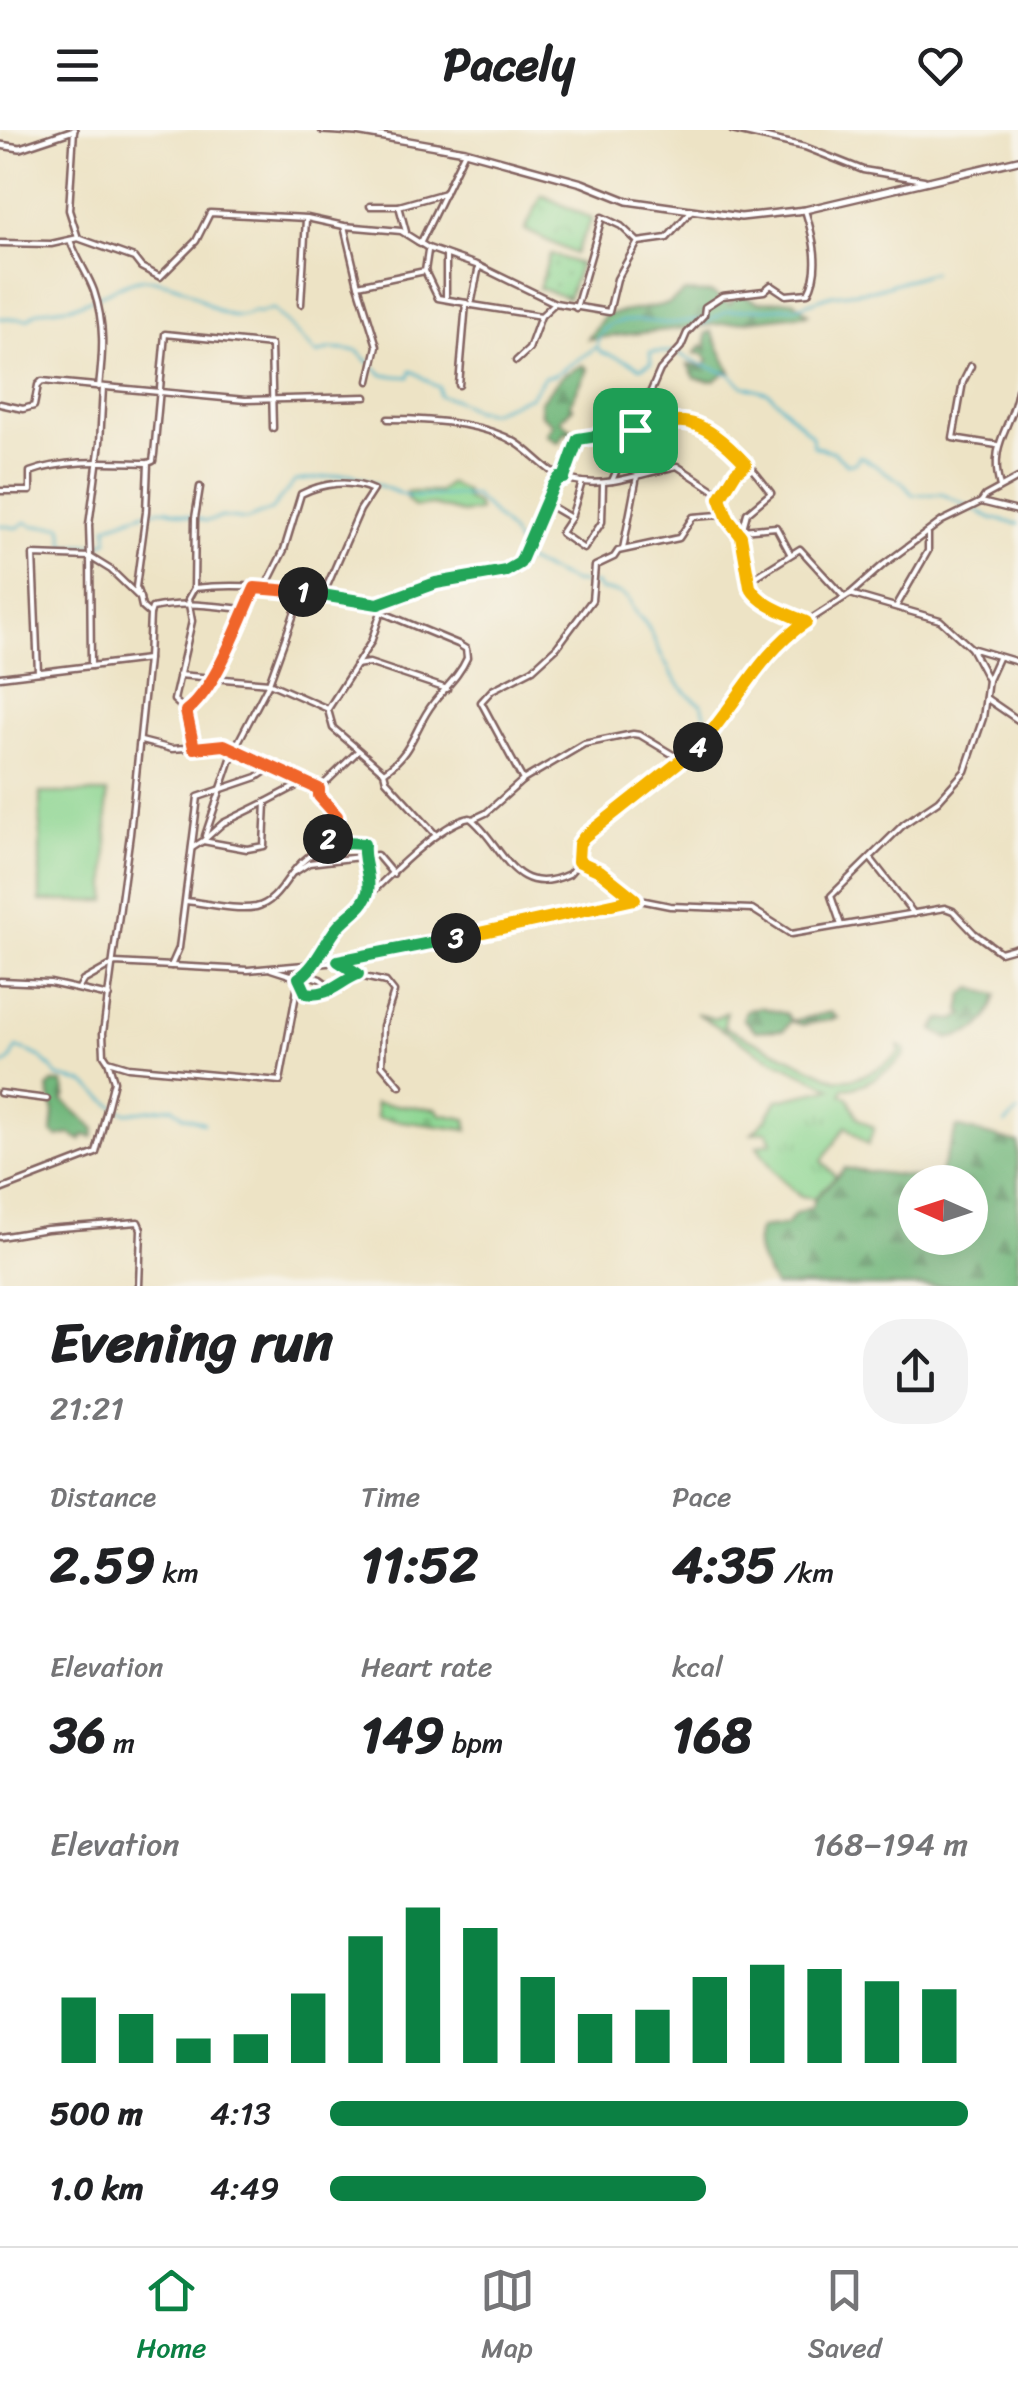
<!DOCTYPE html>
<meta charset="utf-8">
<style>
:root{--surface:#fff;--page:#f2f2f2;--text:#202124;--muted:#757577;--line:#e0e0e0;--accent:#0b8043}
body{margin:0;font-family:Sriracha,sans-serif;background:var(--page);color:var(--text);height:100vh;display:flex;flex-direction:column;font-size:38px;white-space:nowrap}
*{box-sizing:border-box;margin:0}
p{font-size:32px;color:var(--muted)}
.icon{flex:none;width:55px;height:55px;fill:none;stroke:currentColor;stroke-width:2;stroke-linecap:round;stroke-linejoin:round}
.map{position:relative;height:1156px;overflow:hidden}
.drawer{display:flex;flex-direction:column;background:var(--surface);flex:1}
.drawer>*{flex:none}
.needle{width:65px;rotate:273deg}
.fabs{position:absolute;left:898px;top:1035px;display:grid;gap:20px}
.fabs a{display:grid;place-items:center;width:90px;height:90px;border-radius:50%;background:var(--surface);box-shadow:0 10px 40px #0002;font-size:50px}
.pin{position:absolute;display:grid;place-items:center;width:85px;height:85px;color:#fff;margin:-42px;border-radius:20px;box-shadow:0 5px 15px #0006}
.km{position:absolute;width:50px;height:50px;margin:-25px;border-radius:50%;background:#222;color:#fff;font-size:28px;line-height:50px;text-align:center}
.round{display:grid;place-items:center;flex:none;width:105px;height:105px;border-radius:40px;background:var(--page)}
.summary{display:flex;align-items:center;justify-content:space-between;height:170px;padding:0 50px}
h1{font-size:55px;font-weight:800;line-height:75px}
.stats{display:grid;grid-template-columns:repeat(3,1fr);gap:15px;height:170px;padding:10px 50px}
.stats div{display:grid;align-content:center}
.stats b{font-size:50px;font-weight:800}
.stats small{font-size:28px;font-weight:400}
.stats p{font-size:28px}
.chart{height:280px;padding:20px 50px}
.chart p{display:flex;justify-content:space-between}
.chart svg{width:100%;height:180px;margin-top:10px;stroke:var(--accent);stroke-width:6}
ul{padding:0 50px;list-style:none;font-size:32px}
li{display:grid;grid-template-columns:160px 120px 1fr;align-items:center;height:75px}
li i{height:25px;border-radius:12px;background:var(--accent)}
header{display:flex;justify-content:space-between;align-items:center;height:130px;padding:0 50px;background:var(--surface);font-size:45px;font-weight:800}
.tabs{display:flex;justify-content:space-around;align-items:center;height:140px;border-top:2px solid var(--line);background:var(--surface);font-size:28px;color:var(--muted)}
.tabs a{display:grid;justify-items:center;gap:5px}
.tabs .selected{color:var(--accent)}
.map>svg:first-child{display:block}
.grass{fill:url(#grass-tufts);stroke:#6b7a5e;stroke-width:2.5}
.forest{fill:url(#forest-firs);stroke:#5e6b54;stroke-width:2.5;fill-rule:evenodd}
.cemetery{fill:url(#cemetery-stones);stroke:#6b7a5e;stroke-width:2.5}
.park{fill:url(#park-crowns);stroke:#6b7a5e;stroke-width:2.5}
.garden{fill:url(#garden-dots);stroke:#6b7a5e;stroke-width:2.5}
.pitch{fill:#8cd692;stroke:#6b7a5e;stroke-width:2.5}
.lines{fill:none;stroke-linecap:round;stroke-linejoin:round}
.stream{stroke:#4ab2c8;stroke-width:2.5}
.minor-casing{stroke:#836461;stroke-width:9}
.tertiary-casing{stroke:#836461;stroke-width:10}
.minor{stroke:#fff;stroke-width:4}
.tertiary{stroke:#fff;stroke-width:5}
.split-1-casing{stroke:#fff;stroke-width:20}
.split-2-casing{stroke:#fff;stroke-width:20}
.split-3-casing{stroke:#fff;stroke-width:20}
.split-4-casing{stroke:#fff;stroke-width:20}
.split-5-casing{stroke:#fff;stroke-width:20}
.split-1{stroke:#22a559;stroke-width:12}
.split-2{stroke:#f0652b;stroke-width:12}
.split-3{stroke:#22a559;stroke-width:12}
.split-4{stroke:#f5b400;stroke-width:12}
.split-5{stroke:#f5b400;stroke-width:12}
</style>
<header><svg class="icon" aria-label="menu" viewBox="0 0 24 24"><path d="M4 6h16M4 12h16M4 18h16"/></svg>Pacely<svg class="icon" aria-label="heart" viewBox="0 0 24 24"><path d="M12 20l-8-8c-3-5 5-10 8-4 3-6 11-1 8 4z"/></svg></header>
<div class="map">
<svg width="1018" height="1156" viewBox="0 0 1018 1156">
<defs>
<pattern id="grass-tufts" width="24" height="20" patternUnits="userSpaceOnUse" patternTransform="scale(2.5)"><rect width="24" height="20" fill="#8cd692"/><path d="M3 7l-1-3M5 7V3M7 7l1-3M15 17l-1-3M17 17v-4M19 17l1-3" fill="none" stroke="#7ab77e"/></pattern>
<pattern id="forest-firs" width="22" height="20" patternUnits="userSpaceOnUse" patternTransform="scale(2.5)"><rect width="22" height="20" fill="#71b77c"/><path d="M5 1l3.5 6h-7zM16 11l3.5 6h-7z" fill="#5f9466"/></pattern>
<pattern id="cemetery-stones" width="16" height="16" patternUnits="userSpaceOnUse" patternTransform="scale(2.5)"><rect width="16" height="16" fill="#8cd692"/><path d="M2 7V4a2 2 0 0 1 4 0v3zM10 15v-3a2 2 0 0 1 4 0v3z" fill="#7ab77e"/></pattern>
<pattern id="park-crowns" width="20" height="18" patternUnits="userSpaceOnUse" patternTransform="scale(2.5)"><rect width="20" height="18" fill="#8cd692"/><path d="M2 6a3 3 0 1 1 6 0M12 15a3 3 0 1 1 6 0" fill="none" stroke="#7ab77e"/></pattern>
<pattern id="garden-dots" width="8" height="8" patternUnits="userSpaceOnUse" patternTransform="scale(2.5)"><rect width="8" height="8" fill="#8cd692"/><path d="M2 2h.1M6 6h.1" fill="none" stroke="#7ab77e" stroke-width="1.8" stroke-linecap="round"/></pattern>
</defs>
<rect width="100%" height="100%" fill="#f7f3e8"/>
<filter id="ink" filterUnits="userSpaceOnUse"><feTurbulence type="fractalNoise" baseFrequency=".01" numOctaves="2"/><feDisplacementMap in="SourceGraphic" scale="20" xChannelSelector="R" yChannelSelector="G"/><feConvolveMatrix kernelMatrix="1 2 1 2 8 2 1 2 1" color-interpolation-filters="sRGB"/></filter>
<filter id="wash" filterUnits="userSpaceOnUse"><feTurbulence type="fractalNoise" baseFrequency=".0048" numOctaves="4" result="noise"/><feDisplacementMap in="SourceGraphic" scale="40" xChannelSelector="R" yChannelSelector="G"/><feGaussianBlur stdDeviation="2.25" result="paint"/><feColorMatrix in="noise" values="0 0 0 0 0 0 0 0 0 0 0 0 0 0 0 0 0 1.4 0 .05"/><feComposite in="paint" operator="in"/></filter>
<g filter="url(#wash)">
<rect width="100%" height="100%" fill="#ede3c5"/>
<g class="grass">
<path d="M449,353L465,361L466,369L477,374L479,381L462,383L433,375L414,377L407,370V362H439Z"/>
<path d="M726,882L724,897L835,949C858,953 882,937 900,923L898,916L904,918L905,925C889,940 867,957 844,958L842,965L848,967L858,988L874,998L868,1015L846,996L822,1031L836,1047L815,1068L799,1066L774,1041L757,1016L772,1012L767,1001L752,1003L766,989L777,970L832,958L760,923L696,883L715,889Z"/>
</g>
<g class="forest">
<path d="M685,162L712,163L729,174L740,164L758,172L794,170L808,184L588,209L605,185L668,174Z"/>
<path d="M711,201L731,242L726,241C716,253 710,252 695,248L688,235L704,237L708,230L703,224L695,223L702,215L706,220V203Z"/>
<path d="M583,235L588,239L570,274L573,277L560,290L576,303L575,306L566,301L559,313L546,305L553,294L541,284L540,272L563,245Z"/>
<path d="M972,858L997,865C988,896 979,902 948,909L933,900L940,889L954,890L964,885L960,882L963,865Z"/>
<path d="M760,877L787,884L791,891L831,882L838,888L803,895L791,891L784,900L756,901L743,889L746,881Z"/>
<path d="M52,953H63L66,966L63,970L95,999L93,1007L84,1005L81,1010L70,1004L58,1007L52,1002L54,983L48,958Z"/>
<path d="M957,997L1018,1013V1156H774C764,1136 750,1120 760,1098L786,1095L795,1084L812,1077L815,1068L845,1038L937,1050ZM915,1052H970V1108H915Z"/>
</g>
<path class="cemetery" d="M375,973L437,979L440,984L466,989L468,1000L377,988Z"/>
<path class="park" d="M542,65L592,89L575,124L525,100Z"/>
<path class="garden" d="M550,124L580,134L568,168L539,158Z"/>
<rect class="pitch" x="40" y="663" width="67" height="108"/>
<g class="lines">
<g class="stream">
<path d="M0,188L28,189C42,174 61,181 79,174C97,168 127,150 146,149C155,149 176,155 184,159C207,170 225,197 254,181L258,183L273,179L317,224L331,219L357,221L383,245L409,247L411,241C422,244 426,253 439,257V266L454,269L473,280L490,282L531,266L544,247L554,245L597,217L601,222C612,226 632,231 640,238L651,233L650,222H677L691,231L730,244L742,255L769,263L812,306L813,316L834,322L847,334L855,333L860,326L903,353L913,365L942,364L994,389L1018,394"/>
<path d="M597,216C600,183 641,191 665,193C677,194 687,190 699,190L703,194L728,181L797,177L832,165L873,160L933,142"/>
<path d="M0,395L17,398L26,392L33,396H62L65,417C82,411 98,419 108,410L107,396L146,382L166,379L206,391L222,387L246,390L271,380L295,351L350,344L409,367L474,365C495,388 515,400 524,430L573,452L596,454L600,460C608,461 617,461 624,466C632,471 628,470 633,479C637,486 644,490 648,497C661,523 674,560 702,574L705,584"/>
<path d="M0,937L9,932L17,918C37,922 48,932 58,947L85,953L112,975L127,983L173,977L183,986L204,993"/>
<path d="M1005,994L1018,982"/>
</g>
</g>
</g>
<g filter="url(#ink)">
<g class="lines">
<defs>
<g id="minor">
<path d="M74,0L69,80L78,108"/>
<path d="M732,0L805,17L863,40L924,50"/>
<path d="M370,76H399L406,102"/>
<path d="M399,76L445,63"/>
<path d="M344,96L358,155L425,141L428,121"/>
<path d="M70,110C76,128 88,144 94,161C105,194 103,223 99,257"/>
<path d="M0,113L51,114L78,108L134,128L141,137L160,147L196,111L210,83L307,88L344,96L401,101L428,118L479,136L555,173L609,182L617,149L638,112L667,108L691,81"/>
<path d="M420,114L465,21"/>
<path d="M446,125V169"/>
<path d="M425,141L438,168L466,173"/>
<path d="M358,155L377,216L369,251"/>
<path d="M301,174L306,89"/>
<path d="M472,175L541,186"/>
<path d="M576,178L602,87L621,96L638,112"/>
<path d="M516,231L529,219L541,186L554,174"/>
<path d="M971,236L963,252L953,308L997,315"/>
<path d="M459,255L466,173L471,175L479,136"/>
<path d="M103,257L100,313L89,395L90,427L111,440L140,468L136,457L146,382L148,333L153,331L154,324L165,204L271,215L273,298"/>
<path d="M0,274L23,279L34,276L38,255L42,251L245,270L366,267"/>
<path d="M388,289C426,289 481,292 515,312C535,324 548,345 571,350C606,359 643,343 677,336L720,364"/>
<path d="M746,334L720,367L728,389L741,406L750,457C761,475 784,483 804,491"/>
<path d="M564,348L578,309L676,292C714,292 750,334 771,363L747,383L741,406"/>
<path d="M612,351L660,240L681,217L687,203L704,185L705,177L722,166L764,161L771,155L786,165L808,163C822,138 813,106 805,80"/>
<path d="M582,352L571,388L561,403L584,419L602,392L603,354"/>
<path d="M1000,357C988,312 1012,299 1018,260"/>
<path d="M0,361H30V342C66,329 107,332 146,333"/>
<path d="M981,372L985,366L1018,348"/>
<path d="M547,374L571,388"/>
<path d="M742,400L776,397L790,423"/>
<path d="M623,419L637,346"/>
<path d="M749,451L800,419L843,466"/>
<path d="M266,456L284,420L301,364C323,353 350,349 373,360L360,380L324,463"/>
<path d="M140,468L142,477L150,484L148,529"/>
<path d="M378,474L436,453L506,441L520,433L559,348"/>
<path d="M897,475L928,421V404"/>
<path d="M381,482L458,514L466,519L467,528C459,546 446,557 434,572C414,597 414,622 384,642"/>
<path d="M150,484L152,478C183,471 212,476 244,479"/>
<path d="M971,518L1018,532"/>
<path d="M356,535L369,533L447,559"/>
<path d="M38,542L33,425L90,427L91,536"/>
<path d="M179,545L269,553L328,579L371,512L381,482L378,474C318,463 255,451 194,458"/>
<path d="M0,547L148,529L130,704L103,903L104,925L108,931L128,937L280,951L299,848L271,839"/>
<path d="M988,550L998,528"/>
<path d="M986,568L1018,590"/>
<path d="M328,580L333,598L384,642L386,650L436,705"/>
<path d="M186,581C215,559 239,494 254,460"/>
<path d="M141,611L172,619L225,615L319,659"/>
<path d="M194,618L186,581L174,570L192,491L188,469L194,458L195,388L200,357"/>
<path d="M523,650L584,614L633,604L640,605L680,629"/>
<path d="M266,672L304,652"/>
<path d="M473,689L486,683L523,650L481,572L492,560L533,539L557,517L592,470L595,436L614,427L618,421L679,408L693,387L719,385L728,389"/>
<path d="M205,706L234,620L269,553L302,462"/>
<path d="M325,712L364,714C362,734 372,750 365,769"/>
<path d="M192,718L203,711L247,719L264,716L266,672L223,693L203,711"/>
<path d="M871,729L914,784"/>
<path d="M578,731L600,741L635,769L670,776L752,779L791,804L945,778L953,781L974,803L1000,822L1018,817"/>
<path d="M295,742L309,733L377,725L393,744"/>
<path d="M186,771C207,773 234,781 256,777C278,772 286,747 300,734C314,720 338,709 337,686L319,666V659L357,622"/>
<path d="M841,795L831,766L904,694L938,671L965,641L983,588L988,550L971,518L940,490L850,464"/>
<path d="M343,834L364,847L386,852L394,862L383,896L382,935L400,956"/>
<path d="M171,836L179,818L198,667L257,647L273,636"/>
<path d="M358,843C338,852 329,867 306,863L299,848C310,841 330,814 334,800C363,773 435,693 470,688C503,713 512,771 569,744C581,733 576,720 584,707L692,623L729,580L748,550L797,498L850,464L883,435L942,391L981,372L1018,381"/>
<path d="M305,844L320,849L335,860"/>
<path d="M0,851L50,853L109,866"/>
<path d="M79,858L83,851L115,833L248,840L350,831L495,802L635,769"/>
<path d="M0,963L47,969"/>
<path d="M0,1060L96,1023L114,951L108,931"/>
<path d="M0,1107L47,1099L138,1092L141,1099L139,1156"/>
</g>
<g id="tertiary">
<path d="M322,0L356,2L465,21L582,53L627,71L741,87L805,80L1018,30"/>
<path d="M0,15L20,18L74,0"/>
</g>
</defs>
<use href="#minor" class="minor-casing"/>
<use href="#tertiary" class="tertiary-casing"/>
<use href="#minor" class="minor"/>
<use href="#tertiary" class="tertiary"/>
</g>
</g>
<g class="lines" filter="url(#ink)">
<defs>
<path id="split-1" d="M303,462L378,474L436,453L506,441L520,433L553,356L559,348H564L578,309L635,300"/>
<path id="split-2" d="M303,462L255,458C239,492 216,559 186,581L194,618L224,615L319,659V666L337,686V695L328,709"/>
<path id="split-3" d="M328,709L325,712L364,714C362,731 371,746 368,762C364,778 347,785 337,798C325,813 316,837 299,848L306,863C329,867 338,852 358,844L338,831L456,808"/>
<path id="split-4" d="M456,808L635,769L600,741L578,731L579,714L584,707L698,617"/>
<path id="split-5" d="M635,300C649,298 663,293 676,292C702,289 729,316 746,334L736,342L720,368L728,389L741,406L750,457C761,476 786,483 806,492C759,523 735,578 698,617"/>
</defs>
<use href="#split-1" class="split-1-casing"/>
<use href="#split-2" class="split-2-casing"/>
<use href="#split-3" class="split-3-casing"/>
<use href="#split-4" class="split-4-casing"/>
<use href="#split-5" class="split-5-casing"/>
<use href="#split-1" class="split-1"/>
<use href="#split-2" class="split-2"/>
<use href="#split-3" class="split-3"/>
<use href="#split-4" class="split-4"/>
<use href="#split-5" class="split-5"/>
</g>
</svg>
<div class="fabs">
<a><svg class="needle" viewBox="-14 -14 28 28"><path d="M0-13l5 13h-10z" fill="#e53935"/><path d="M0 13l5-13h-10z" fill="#757577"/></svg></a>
</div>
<div class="pin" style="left:635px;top:300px;background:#1e9e55"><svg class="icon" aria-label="arrive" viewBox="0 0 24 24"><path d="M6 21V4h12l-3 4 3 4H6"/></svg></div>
<b class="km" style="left:303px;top:462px">1</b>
<b class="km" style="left:328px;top:709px">2</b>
<b class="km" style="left:456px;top:808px">3</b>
<b class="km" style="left:698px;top:617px">4</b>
</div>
<section class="drawer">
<div class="summary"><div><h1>Evening run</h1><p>21:21</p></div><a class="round"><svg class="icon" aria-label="share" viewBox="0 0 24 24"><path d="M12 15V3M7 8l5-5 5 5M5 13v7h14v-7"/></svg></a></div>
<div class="stats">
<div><p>Distance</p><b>2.59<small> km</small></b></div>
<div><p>Time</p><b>11:52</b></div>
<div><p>Pace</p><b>4:35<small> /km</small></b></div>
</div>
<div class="stats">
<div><p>Elevation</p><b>36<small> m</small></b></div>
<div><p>Heart rate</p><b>149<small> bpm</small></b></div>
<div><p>kcal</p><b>168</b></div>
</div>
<div class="chart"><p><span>Elevation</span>168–194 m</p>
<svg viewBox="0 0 160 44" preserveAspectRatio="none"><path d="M5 44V28M15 44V32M25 44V38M35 44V37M45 44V27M55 44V13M65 44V6M75 44V11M85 44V23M95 44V32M105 44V31M115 44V23M125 44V20M135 44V21M145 44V24M155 44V26"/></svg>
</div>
<ul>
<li><b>500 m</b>4:13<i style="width:100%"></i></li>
<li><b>1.0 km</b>4:49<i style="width:59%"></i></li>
</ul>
</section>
<nav class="tabs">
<a class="selected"><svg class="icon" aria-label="home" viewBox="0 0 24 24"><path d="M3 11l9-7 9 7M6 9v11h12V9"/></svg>Home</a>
<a><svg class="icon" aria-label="map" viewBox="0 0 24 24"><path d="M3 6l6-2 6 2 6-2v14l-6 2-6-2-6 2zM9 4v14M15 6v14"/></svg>Map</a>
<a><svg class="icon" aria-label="saved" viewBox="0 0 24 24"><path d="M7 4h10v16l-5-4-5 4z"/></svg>Saved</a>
</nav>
